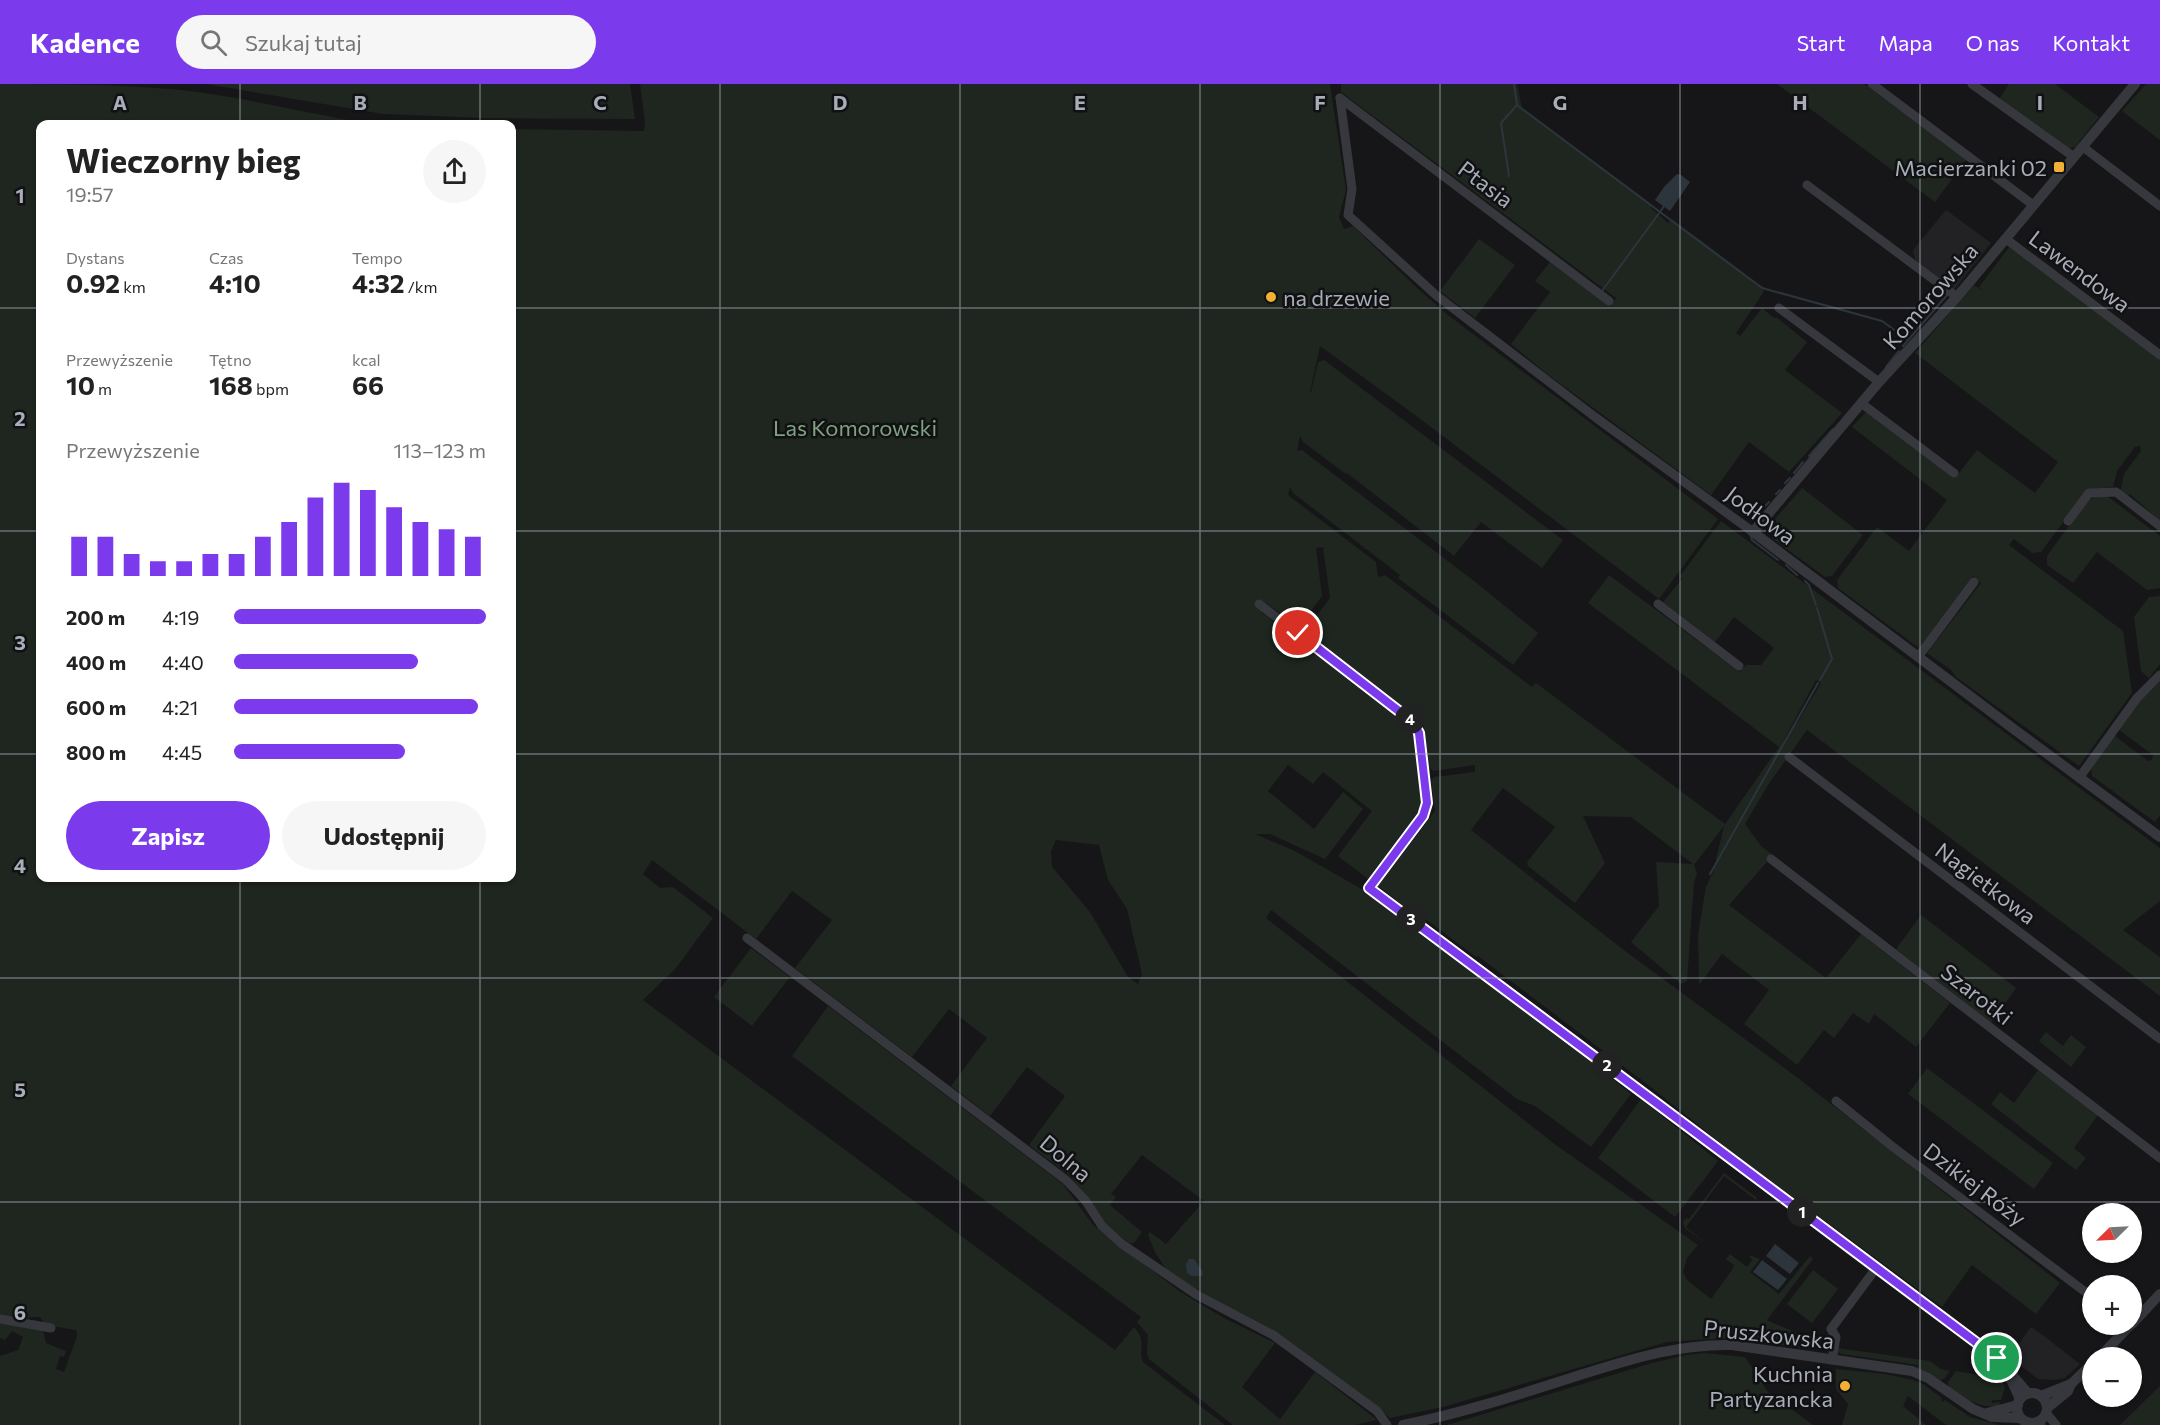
<!DOCTYPE html>
<html lang="pl">
<meta charset="utf-8">
<style>
:root{--surface:#fff;--page:#f6f6f6;--text:#222;--muted:#767676;--accent:#7c3aed}
body{margin:0;font-family:Commissioner,sans-serif;background:var(--page);color:var(--text);height:100vh;display:flex;flex-direction:column;font-size:22px;white-space:nowrap}
*{box-sizing:border-box;margin:0}
p{font-size:20px;color:var(--muted)}
.icon{flex:none;width:33px;height:33px;fill:none;stroke:currentColor;stroke-width:2;stroke-linecap:round;stroke-linejoin:round}
.map{position:relative;flex:1;overflow:hidden}
.side{position:absolute;left:36px;top:36px;width:480px;height:762px;display:flex;flex-direction:column;background:var(--surface);border-radius:12px;box-shadow:0 2px 4px #0004}
.side>*{flex:none}
.needle{width:39px;rotate:246deg}
.controls{position:absolute;left:2082px;top:1119px;display:grid;gap:12px}
.controls a{display:grid;place-items:center;width:60px;height:60px;border-radius:50%;background:var(--surface);box-shadow:0 2px 4px #0004;font-size:30px}
.pin{position:absolute;display:grid;place-items:center;width:51px;height:51px;color:#fff;margin:-26px;border:3px solid #fff;border-radius:50%;box-shadow:0 2px 6px #0007}
.km{position:absolute;width:30px;height:30px;margin:-15px;border-radius:50%;background:#222;color:#fff;font-size:16px;line-height:30px;text-align:center}
.round{display:grid;place-items:center;flex:none;width:63px;height:63px;border-radius:32px;background:var(--page)}
.overview{display:flex;align-items:center;justify-content:space-between;height:102px;padding:0 30px}
h1{font-size:33px;font-weight:700;line-height:45px}
.figures{display:grid;grid-template-columns:repeat(3,1fr);gap:9px;height:102px;padding:6px 30px}
.figures div{display:grid;align-content:center}
.figures b{font-size:26px;font-weight:700}
.figures small{font-size:16px;font-weight:400}
.figures p{font-size:16px}
.chart{height:168px;padding:12px 30px}
.chart p{display:flex;justify-content:space-between}
.chart svg{width:100%;height:108px;margin-top:6px;stroke:var(--accent);stroke-width:6}
.action{display:flex;gap:12px;margin-top:auto;padding:12px 30px}
.action a{flex:1;height:69px;border-radius:36px;background:var(--accent);color:#fff;font-size:24px;font-weight:700;line-height:69px;text-align:center}
.action a+a{background:var(--page);color:var(--text)}
ul{padding:0 30px;list-style:none;font-size:20px}
li{display:grid;grid-template-columns:96px 72px 1fr;align-items:center;height:45px}
li i{height:15px;border-radius:8px;background:var(--accent)}
header{display:flex;align-items:center;gap:36px;box-sizing:border-box;height:84px;padding:0 30px;background:var(--accent);color:#fff}
header strong{font-size:28px}
nav{display:flex;gap:33px;margin-inline-start:auto;font-size:21px}
.search{width:420px;height:54px;background:var(--page);display:flex;align-items:center;gap:15px;box-sizing:border-box;padding:0 21px;border-radius:33px;color:var(--muted);font-size:22px}
.map>svg:first-child{display:block}
.built{fill:#222225}
.green{fill:#1e261f;fill-rule:evenodd}
.water{fill:#2c353c}
.lines{fill:none;stroke-linecap:round;stroke-linejoin:round}
.stream{stroke:#2c353c;stroke-width:2}
.minor{stroke:#37383d;stroke-width:9}
.tertiary{stroke:#37383d;stroke-width:10}
.route-casing{stroke:#fff;stroke-width:12}
.route{stroke:#7c3aed;stroke-width:8}
.grid{fill:none;stroke:#a8adb8;stroke-width:1.5;stroke-opacity:0.55}
.poi-dot{fill:#f2b134;stroke:#111113;stroke-width:2}
.labels{text-anchor:middle;dominant-baseline:central;stroke-width:5;stroke-linejoin:round;paint-order:stroke}
.poi-label{font-size:22px;fill:#a8adb8;stroke:#111113;text-anchor:end}
.street-label{font-size:22px;fill:#a8adb8;stroke:#111113}
.park-label{font-size:22px;fill:#7fa381;stroke:#111113}
.grid-label{font-size:20px;text-anchor:middle;font-weight:bold;fill:#a8adb8;stroke:#111113;stroke-width:5;stroke-linejoin:round;paint-order:stroke}
</style>
<header>
<strong>Kadence</strong>
<div class="search"><svg class="icon" aria-label="search" viewBox="0 0 24 24"><circle cx="10" cy="10" r="6"/><path d="M15 15l6 6"/></svg>Szukaj tutaj</div>
<nav><a>Start</a><a>Mapa</a><a>O nas</a><a>Kontakt</a></nav>
</header>
<div class="map">
<svg width="2160" height="1341" viewBox="0 0 2160 1341">
<rect width="100%" height="100%" fill="#161618"/>
<g class="built">
<path d="M1946,126L1991,159L1954,206L1916,179L1913,166Z"/>
<path d="M2031,1243L2044,1252L2080,1280L2065,1294L2055,1296L2038,1295L2009,1273Z"/>
</g>
<g class="green">
<path d="M0,0C66,0 132,0 198,8C255,16 312,30 370,40H40V794H512V45L644,47L645,38L640,0H1330L1346,106L1339,133L1344,145L1353,142L1416,203L1448,231L1718,435L1659,515L1411,328L1320,262L1310,308H1311L1318,278L1324,276L1563,456L1542,484L1481,438L1454,472L1347,389L1346,390L1303,358L1300,352L1297,367L1302,366L1478,500L1538,549L1513,581L1398,494L1400,491L1293,409L1290,403L1288,411L1376,478L1378,493L1385,491L1532,603L1536,599L1725,740L1779,663L1588,519L1609,491L1740,588L1746,581H1761L1774,564L1734,533L1715,558L1663,518L1682,495L1680,492L1721,437L2160,764V817L2123,846L2160,873V912L1807,646L1768,701L1745,740L1761,762L1773,771L1729,821L1826,894L1861,850L1950,919L1916,963L1874,930L1869,940L1853,929L1834,954L1824,946L1797,981L1744,940L1769,906L1722,870L1699,901L1698,850L1706,803L1713,788L1724,742L1694,781L1697,790L1694,798L1687,897L1681,900L1631,858L1659,822L1656,778L1693,780L1631,733L1583,732L1605,779L1575,819L1528,782L1527,778L1555,743L1503,704L1471,746L1625,867L1798,994L2060,1199L2036,1230L1972,1181L1942,1223L1734,1070L1656,1007L1478,872L1476,873L1412,825L1410,827L1378,802V798L1382,797L1435,727L1431,697L1434,693L1475,688V681L1433,687L1429,683L1423,638L1305,547L1330,514L1323,463L1316,464L1322,512L1299,543L1266,519L1261,528L1413,644L1424,723L1368,795L1338,772L1372,727L1323,688L1313,700L1288,681L1268,707L1314,745L1343,708L1363,725L1325,775L1270,750H1255L1295,767L1365,807L1412,844L1578,966L1631,1010L1591,1063L1535,1022L1517,1015L1271,826L1266,834L1556,1061L1698,1161L1687,1174L1683,1188L1687,1196L1711,1215L1732,1186L1734,1181L1726,1175L1730,1170L1747,1183L1752,1176L1749,1171L1760,1175L1750,1188L1779,1210L1810,1172L1813,1175L1767,1236L1810,1255L1813,1265L1727,1254L1667,1258L1443,1323L1390,1334L1318,1280L1167,1187L1155,1168L1148,1151L1150,1148L1166,1160L1204,1117L1142,1071L1111,1110L1116,1113L1110,1121L1142,1148L1134,1159H1129L1107,1142L1070,1092L1029,1061L1065,1012L1027,983L990,1032L951,1002L987,954L949,925L912,973L795,884L832,836L792,807L756,855L652,776L643,790L660,804L673,803L713,834L676,884L643,916L1115,1266L1134,1243C1148,1258 1137,1265 1143,1278L1225,1341H0V1272L18,1266L23,1253L12,1247L5,1256L0,1254V1237L43,1246L46,1259L66,1267L64,1273L60,1272L56,1285L64,1288L77,1252L76,1246L45,1241L40,1233H31L23,1237L0,1233ZM1816,596L1821,599L1799,636L1783,658ZM1056,756L1099,761L1108,796L1127,825L1142,890L1138,900L1128,893L1090,828L1052,783L1051,768Z"/>
<path d="M206,0H630L635,35L485,34L383,30Z"/>
<path d="M1341,0H1517L1522,24L1649,118L1652,125L1668,139L1672,135L1764,204L1763,209L1736,249L1740,252L1762,224L1774,234L1776,233L1807,258L1785,286L1842,329L1789,388L1749,358L1711,411L1546,289L1511,260L1550,208L1535,197L1550,178L1610,222L1616,214L1341,8Z"/>
<path d="M1777,0H1864L1966,76L1935,118Z"/>
<path d="M2009,0H2055L2099,33L2075,63L2067,65L1999,15Z"/>
<path d="M2146,0H2160V56L2122,27Z"/>
<path d="M1479,155L1515,181L1475,234L1440,207Z"/>
<path d="M2010,162L2160,275V437L2130,410L2127,413L2120,408L2124,390L2141,367L2140,362L2135,363L2117,387L2113,403L2088,405L2041,468L2032,469L2014,455L2009,461L2123,547L2132,609L2079,682L1956,593L1951,586L1927,569L1981,499L1973,492L1919,564L1838,504L1837,496L1877,443L1909,467L1947,416L1852,343L1866,328L1955,394L1977,366L2035,409L2058,378L1915,269L1974,201L1984,208L1979,203Z"/>
<path d="M1802,404L1863,451L1832,492L1825,493L1772,454L1775,449L1768,443Z"/>
<path d="M2096,412H2107L2160,452V504L2147,506L2097,468L2073,499L2047,481V472L2087,417Z"/>
<path d="M2160,512V580L2149,594L2141,587L2134,533L2149,513Z"/>
<path d="M2160,598V731L2155,738L2092,692L2091,683L2115,652L2148,677L2152,676L2153,671L2119,646L2141,616Z"/>
<path d="M1921,831L2016,904L1991,939L1896,865Z"/>
<path d="M751,864L790,893L752,942L714,913Z"/>
<path d="M828,922L1063,1100L1093,1141L1179,1207L1224,1234L1275,1259L1242,1303L1280,1335L1315,1288L1377,1336L1355,1341H1233L1149,1275L1147,1270L1148,1251L1137,1238L1141,1233L792,972Z"/>
<path d="M2046,948L2063,962L2071,951L2086,963L2071,983L2039,957Z"/>
<path d="M1927,984L2053,1079L2034,1105L1908,1010Z"/>
<path d="M2038,986L2098,1031L2074,1064L2086,1074L2076,1086L1991,1020L2000,1008L2014,1019Z"/>
<path d="M1641,1015L1718,1077L1675,1133L1598,1074Z"/>
<path d="M1724,1089L1757,1114L1756,1116L1724,1092L1686,1143L1707,1160L1685,1144L1683,1138L1686,1134L1689,1135Z"/>
<path d="M1813,1186L1838,1205L1812,1239L1787,1220Z"/>
<path d="M1837,1264L1930,1277L1941,1285L1950,1287L1944,1295L1940,1296L1917,1284L1918,1281L1842,1270L1837,1268Z"/>
<path d="M1705,1269L1745,1273L1768,1308L1813,1341H1447L1652,1279L1686,1271Z"/>
<path d="M1836,1285L1885,1290L1913,1296L1923,1300L1942,1314L1941,1316L1943,1318L1945,1316L1970,1333L2000,1341H1946L1908,1312L1903,1322L1926,1341H1842L1848,1320L1836,1305Z"/>
<path d="M1956,1287L2002,1295L2005,1303L2001,1316H1992V1319L2000,1318L1999,1322C1978,1325 1966,1314 1949,1303L1948,1298Z"/>
<path d="M2160,1302V1341H2120Z"/>
</g>
<g class="water">
<path d="M1677,90L1681,91L1690,98L1670,127L1655,116L1664,103Z"/>
<path d="M1775,1160L1799,1179L1790,1190L1766,1172Z"/>
<path d="M1189,1175H1194L1203,1188L1202,1192H1192L1187,1189L1186,1180Z"/>
<path d="M1762,1176L1787,1195L1778,1206L1753,1188Z"/>
</g>
<g class="lines">
<g class="stream">
<path d="M1514,0L1517,21L1660,128L1602,207"/>
<path d="M1509,92L1501,39L1517,21"/>
<path d="M1664,122L1660,128L1762,204L1882,237L1908,256"/>
<path d="M1903,262L1947,211"/>
<path d="M1886,283L1899,267"/>
<path d="M1809,372L1833,345"/>
<path d="M1794,389L1803,378"/>
<path d="M1785,399L1790,394"/>
<path d="M1776,410L1780,406"/>
<path d="M1765,422L1769,418"/>
<path d="M1752,437L1760,427"/>
<path d="M1751,453L1752,456L1778,476"/>
<path d="M1786,481L1797,491"/>
<path d="M1805,497L1809,501L1816,521"/>
<path d="M1817,524L1832,575L1820,596"/>
<path d="M1710,790L1818,599"/>
</g>
<g class="minor">
<path d="M1872,0L2033,121"/>
<path d="M1972,0L2074,73"/>
<path d="M1340,14L1352,105L1348,131L1437,212L1595,333L1753,448"/>
<path d="M1340,14L1609,217"/>
<path d="M2083,63L2160,122"/>
<path d="M1807,101L1957,213"/>
<path d="M2006,155L2160,271"/>
<path d="M1779,224L1879,298"/>
<path d="M1861,319L1954,389"/>
<path d="M2068,437L2089,409L2116,408L2160,442"/>
<path d="M1259,520L1413,638L1418,645L1427,719L1423,732L1369,804L1992,1269C2005,1282 2012,1299 2020,1316"/>
<path d="M1658,520L1739,582"/>
<path d="M1918,573L1974,498"/>
<path d="M1789,673L2160,955"/>
<path d="M2079,694L2137,614L2160,591"/>
<path d="M1771,775L2160,1074"/>
<path d="M747,854L1066,1096L1085,1116L1102,1142L1122,1160L1197,1211L1273,1251L1377,1327L1387,1341"/>
<path d="M1836,1017L1893,1063L2092,1213"/>
<path d="M0,1235L51,1244"/>
<path d="M1832,1276L1836,1253L1831,1245L1877,1183"/>
<path d="M2007,1288L2012,1290L2029,1310"/>
<path d="M2046,1329L2056,1341"/>
<path d="M2037,1339L2041,1341"/>
<path d="M2025,1341L2027,1338"/>
</g>
<g class="tertiary">
<path d="M2135,0L1957,213L1879,298L1753,448L2015,646L2160,753"/>
<path d="M2132,1240L2160,1210"/>
<path d="M2099,1274L2131,1240"/>
<circle cx="2032" cy="1324" r="15"/>
<path d="M2041,1312L2071,1300"/>
<path d="M2047,1324L2068,1307L2071,1300L2092,1280"/>
<path d="M1987,1329L2018,1321"/>
<path d="M1403,1341C1463,1329 1521,1310 1580,1291C1632,1275 1677,1260 1732,1261L1912,1287L1928,1294L1973,1325L1992,1333L2020,1334"/>
</g>
</g>
<g class="lines">
<defs>
<path id="route" d="M1298,549L1413,638L1419,649L1427,719L1423,732L1369,804L1997,1274"/>
</defs>
<use href="#route" class="route-casing"/>
<use href="#route" class="route"/>
</g>
<path class="grid" d="M240,0V40M480,0V40M720,0V1341M960,0V1341M1200,0V1341M1440,0V1341M1680,0V1341M1920,0V1341M0,224H40M512,224H2160M0,447H40M512,447H2160M0,670H40M512,670H2160M240,794V1341M480,794V1341M0,894H2160M0,1118H2160"/>
<g class="poi-dot">
<rect x="2053" y="77" width="12" height="12" rx="3"/>
<circle cx="1271" cy="213" r="6"/>
<circle cx="1845" cy="1302" r="6"/>
</g>
<g class="labels">
<g class="poi-label">
<text x="2047" y="83">Macierzanki 02</text>
<text x="1283" y="213" text-anchor="start">na drzewie</text>
<text x="1833" y="1289">Kuchnia<tspan x="1833" dy="25">Partyzancka</tspan></text>
</g>
<g class="street-label">
<text transform="translate(1486 100) rotate(37)">Ptasia</text>
<text transform="translate(2080 187) rotate(37)">Lawendowa</text>
<text transform="translate(1930 212) rotate(-49)">Komorowska</text>
<text transform="translate(1761 431) rotate(37)">Jodłowa</text>
<text transform="translate(1986 799) rotate(37)">Nagietkowa</text>
<text transform="translate(1977 910) rotate(38)">Szarotki</text>
<text transform="translate(1066 1074) rotate(40)">Dolna</text>
<text transform="translate(1975 1100) rotate(37)">Dzikiej Róży</text>
<text transform="translate(1769 1250) rotate(6)">Pruszkowska</text>
</g>
<g class="park-label">
<text x="855" y="343">Las Komorowski</text>
</g>
</g>
<g class="grid-label">
<text x="120" y="26">A</text>
<text x="360" y="26">B</text>
<text x="600" y="26">C</text>
<text x="840" y="26">D</text>
<text x="1080" y="26">E</text>
<text x="1320" y="26">F</text>
<text x="1560" y="26">G</text>
<text x="1800" y="26">H</text>
<text x="2040" y="26">I</text>
<text x="20" y="119">1</text>
<text x="20" y="342">2</text>
<text x="20" y="566">3</text>
<text x="20" y="789">4</text>
<text x="20" y="1013">5</text>
<text x="20" y="1236">6</text>
</g>
</svg>
<div class="controls">
<a><svg class="needle" viewBox="-14 -14 28 28"><path d="M0-13l5 13h-10z" fill="#e53935"/><path d="M0 13l5-13h-10z" fill="#767676"/></svg></a>
<a>+</a>
<a>−</a>
</div>
<div class="pin" style="left:1997px;top:1274px;background:#1e9e55"><svg class="icon" aria-label="arrive" viewBox="0 0 24 24"><path d="M6 21V4h12l-3 4 3 4H6"/></svg></div>
<div class="pin" style="left:1298px;top:549px;background:#d93025"><svg class="icon" aria-label="check" viewBox="0 0 24 24"><path d="M5 12l5 5 9-10"/></svg></div>
<b class="km" style="left:1802px;top:1128px">1</b>
<b class="km" style="left:1607px;top:981px">2</b>
<b class="km" style="left:1411px;top:835px">3</b>
<b class="km" style="left:1410px;top:635px">4</b>
<section class="side">
<div class="overview"><div><h1>Wieczorny bieg</h1><p>19:57</p></div><a class="round"><svg class="icon" aria-label="share" viewBox="0 0 24 24"><path d="M12 15V3M7 8l5-5 5 5M5 13v7h14v-7"/></svg></a></div>
<div class="figures">
<div><p>Dystans</p><b>0.92<small> km</small></b></div>
<div><p>Czas</p><b>4:10</b></div>
<div><p>Tempo</p><b>4:32<small> /km</small></b></div>
</div>
<div class="figures">
<div><p>Przewyższenie</p><b>10<small> m</small></b></div>
<div><p>Tętno</p><b>168<small> bpm</small></b></div>
<div><p>kcal</p><b>66</b></div>
</div>
<div class="chart"><p><span>Przewyższenie</span>113–123 m</p>
<svg viewBox="0 0 160 44" preserveAspectRatio="none"><path d="M5 44V28M15 44V28M25 44V35M35 44V38M45 44V38M55 44V35M65 44V35M75 44V28M85 44V22M95 44V12M105 44V6M115 44V9M125 44V16M135 44V22M145 44V25M155 44V28"/></svg>
</div>
<ul>
<li><b>200 m</b>4:19<i style="width:100%"></i></li>
<li><b>400 m</b>4:40<i style="width:73%"></i></li>
<li><b>600 m</b>4:21<i style="width:97%"></i></li>
<li><b>800 m</b>4:45<i style="width:68%"></i></li>
</ul>
<div class="action"><a>Zapisz</a><a>Udostępnij</a></div>
</section>
</div>
